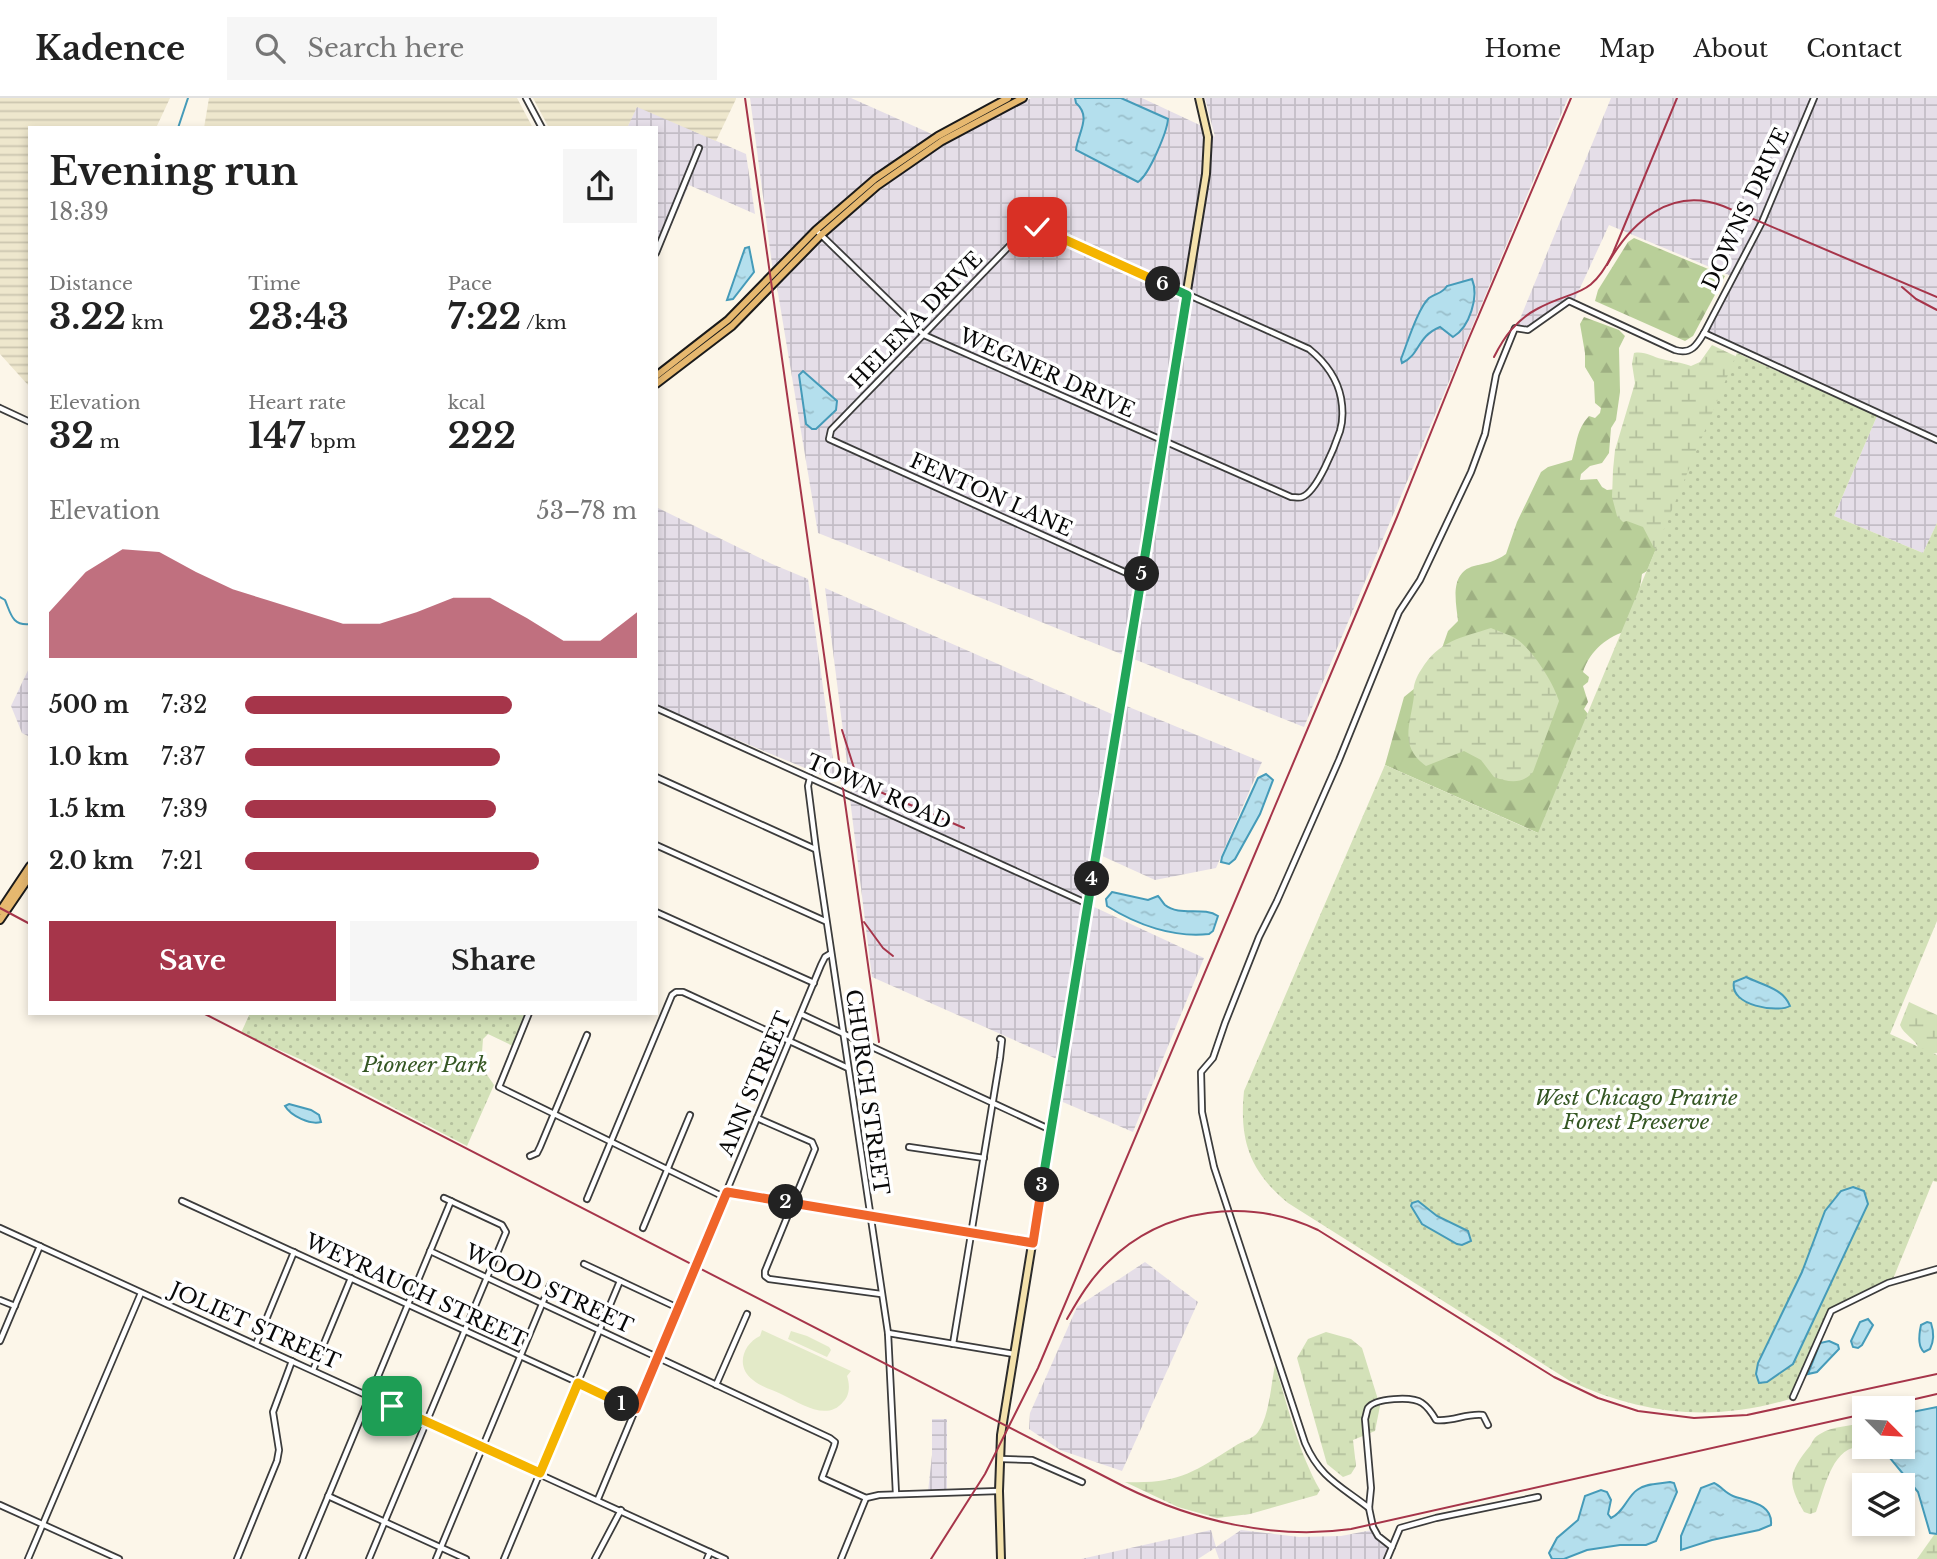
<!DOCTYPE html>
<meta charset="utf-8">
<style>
:root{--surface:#fff;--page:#f6f6f6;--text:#222;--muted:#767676;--line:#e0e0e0;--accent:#a6354a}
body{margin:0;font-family:"Libre Baskerville",serif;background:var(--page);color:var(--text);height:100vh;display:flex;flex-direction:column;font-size:26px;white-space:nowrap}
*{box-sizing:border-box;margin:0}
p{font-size:23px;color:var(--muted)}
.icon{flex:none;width:38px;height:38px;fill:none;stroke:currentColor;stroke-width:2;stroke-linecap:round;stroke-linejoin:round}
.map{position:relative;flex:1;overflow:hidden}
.details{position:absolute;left:28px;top:28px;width:630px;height:889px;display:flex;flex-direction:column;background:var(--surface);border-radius:0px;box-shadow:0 4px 10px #0003}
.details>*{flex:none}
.needle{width:46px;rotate:114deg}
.tools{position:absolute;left:1852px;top:1298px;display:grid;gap:14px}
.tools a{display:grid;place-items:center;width:63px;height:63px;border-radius:0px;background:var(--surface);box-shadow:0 4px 10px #0003;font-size:35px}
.pin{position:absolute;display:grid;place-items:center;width:60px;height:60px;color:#fff;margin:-30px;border-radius:14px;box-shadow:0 4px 10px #0006}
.km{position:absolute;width:35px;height:35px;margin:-18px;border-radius:50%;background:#222;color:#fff;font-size:19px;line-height:35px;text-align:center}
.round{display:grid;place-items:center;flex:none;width:74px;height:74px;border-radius:0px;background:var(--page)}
.head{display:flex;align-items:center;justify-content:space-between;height:119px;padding:0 21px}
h1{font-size:38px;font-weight:700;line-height:52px}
.figures{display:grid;grid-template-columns:repeat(3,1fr);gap:10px;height:119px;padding:7px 21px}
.figures div{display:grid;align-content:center}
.figures b{font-size:35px;font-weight:700}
.figures small{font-size:19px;font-weight:400}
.figures p{font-size:19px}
.chart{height:196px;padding:14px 21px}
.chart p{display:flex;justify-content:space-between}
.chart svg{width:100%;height:126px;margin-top:7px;fill:var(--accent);opacity:.7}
.primary-button{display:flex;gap:14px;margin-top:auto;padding:14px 21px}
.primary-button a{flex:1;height:80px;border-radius:0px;background:var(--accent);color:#fff;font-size:28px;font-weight:700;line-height:80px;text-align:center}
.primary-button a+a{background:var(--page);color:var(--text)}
ul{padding:0 21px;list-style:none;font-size:23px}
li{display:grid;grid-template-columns:112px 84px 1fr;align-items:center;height:52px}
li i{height:18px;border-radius:9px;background:var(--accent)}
header{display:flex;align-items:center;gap:42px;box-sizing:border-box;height:98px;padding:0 35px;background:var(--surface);border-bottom:2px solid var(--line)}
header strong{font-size:33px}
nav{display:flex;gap:38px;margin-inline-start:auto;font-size:24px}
.search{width:490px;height:63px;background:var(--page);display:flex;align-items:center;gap:18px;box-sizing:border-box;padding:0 24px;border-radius:0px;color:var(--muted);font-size:26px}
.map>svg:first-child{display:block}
.industrial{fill:url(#industrial-grid)}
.farmland{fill:url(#farmland-rules)}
.forest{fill:url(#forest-firs)}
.wetland{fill:url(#wetland-marsh)}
.park{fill:url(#park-dots)}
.pitch{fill:#e3eac8}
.water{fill:url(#water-ripples);stroke:#459bb9;stroke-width:2}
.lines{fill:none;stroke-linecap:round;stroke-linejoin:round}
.stream{stroke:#459bb9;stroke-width:2}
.street-casing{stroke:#3c3c3c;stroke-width:8}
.secondary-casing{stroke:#2b2b2b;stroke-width:10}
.primary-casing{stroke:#1a1a1a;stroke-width:10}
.street{stroke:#fff;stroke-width:4.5}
.secondary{stroke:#f4e2ac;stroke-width:6}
.primary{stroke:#e6b86f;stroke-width:6}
.rail{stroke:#a6354a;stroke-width:2}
.split-1-casing{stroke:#fff;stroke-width:14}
.split-2-casing{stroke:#fff;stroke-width:14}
.split-3-casing{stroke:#fff;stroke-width:14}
.split-4-casing{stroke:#fff;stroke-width:14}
.split-5-casing{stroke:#fff;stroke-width:14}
.split-6-casing{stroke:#fff;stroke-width:14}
.split-7-casing{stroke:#fff;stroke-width:14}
.split-1{stroke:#f5b400;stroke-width:9}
.split-2{stroke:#f0652b;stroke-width:9}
.split-3{stroke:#f0652b;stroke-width:9}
.split-4{stroke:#22a559;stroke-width:9}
.split-5{stroke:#22a559;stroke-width:9}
.split-6{stroke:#22a559;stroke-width:9}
.split-7{stroke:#f5b400;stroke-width:9}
.labels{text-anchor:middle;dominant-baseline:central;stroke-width:7;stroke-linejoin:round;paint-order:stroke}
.street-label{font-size:21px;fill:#090909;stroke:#fff}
.park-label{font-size:21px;font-style:italic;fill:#355724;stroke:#fff}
</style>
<header>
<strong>Kadence</strong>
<div class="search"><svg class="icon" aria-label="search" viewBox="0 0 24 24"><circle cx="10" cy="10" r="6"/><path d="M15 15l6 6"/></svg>Search here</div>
<nav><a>Home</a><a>Map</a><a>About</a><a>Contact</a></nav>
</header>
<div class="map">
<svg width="1937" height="1461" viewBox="0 0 1937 1461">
<defs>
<pattern id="industrial-grid" width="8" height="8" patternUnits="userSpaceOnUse" patternTransform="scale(1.75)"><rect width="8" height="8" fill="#e5dee8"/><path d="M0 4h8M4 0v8" fill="none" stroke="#c3bdc6"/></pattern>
<pattern id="farmland-rules" width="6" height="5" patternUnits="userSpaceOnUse" patternTransform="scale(1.75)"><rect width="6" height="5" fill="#eee7cd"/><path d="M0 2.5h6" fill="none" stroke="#cbc5af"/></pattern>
<pattern id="forest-firs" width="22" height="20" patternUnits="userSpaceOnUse" patternTransform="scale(1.75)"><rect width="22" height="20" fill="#b9cf99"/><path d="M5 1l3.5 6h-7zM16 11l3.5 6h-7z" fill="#9eb082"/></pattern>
<pattern id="wetland-marsh" width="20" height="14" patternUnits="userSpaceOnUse" patternTransform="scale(1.75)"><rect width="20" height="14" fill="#d3e1b8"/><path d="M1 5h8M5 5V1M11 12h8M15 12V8" fill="none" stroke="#b4c09d"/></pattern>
<pattern id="park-dots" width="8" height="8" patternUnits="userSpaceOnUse" patternTransform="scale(1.75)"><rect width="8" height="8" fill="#d3e1b8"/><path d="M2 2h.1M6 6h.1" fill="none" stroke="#b4c09d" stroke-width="1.8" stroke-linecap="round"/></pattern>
<pattern id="water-ripples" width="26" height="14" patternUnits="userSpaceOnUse" patternTransform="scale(1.75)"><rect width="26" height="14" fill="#b4dfed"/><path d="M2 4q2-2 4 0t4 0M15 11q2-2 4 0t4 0" fill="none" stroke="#99beca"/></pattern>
</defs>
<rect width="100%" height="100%" fill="#fcf6e9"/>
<g class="industrial">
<path d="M750,0H851L934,37L890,66L855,92L825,119L773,174Z"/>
<path d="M1031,0H1142L1204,29L1215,39L1205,0H1568L1304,629L818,435L777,189L828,137L897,78L932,54Z"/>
<path d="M1611,0H1937V339L1707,233L1736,180L1609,127L1575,201L1567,202L1526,230L1517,228Z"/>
<path d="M637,8L746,56L755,116L689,87L656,163V30H627Z"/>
<path d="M1877,318L1937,346V425L1923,455L1834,418Z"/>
<path d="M656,409L772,466L808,481L836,683L656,608Z"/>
<path d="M825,490L1114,617L1085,801L851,696Z"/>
<path d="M30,568V639L22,635L11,608Z"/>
<path d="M1124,607L1262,664L1216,770L1155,782L1100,757Z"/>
<path d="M850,701L1085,807L1059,962L872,879Z"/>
<path d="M1092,808L1204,860L1133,1034L1058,1002Z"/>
<path d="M1145,1164L1198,1204L1122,1373L1060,1352L1029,1331L1030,1315L1077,1209Z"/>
<path d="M932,1321H947V1394H928L932,1357Z"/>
<path d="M1211,1432L1216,1449L1241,1432L1299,1439L1341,1438L1372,1432L1377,1440L1390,1450L1385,1461H1219L1215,1450L1198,1461H1081Z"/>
</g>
<g class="farmland">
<path d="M0,0H170L156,30H30V285L28,287L0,256Z"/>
<path d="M209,0H517L533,30H204Z"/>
<path d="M533,0H736V1L716,43L637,9L627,30H549Z"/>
</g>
<g class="forest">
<path d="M1634,140L1725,178L1693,238L1685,243L1595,203L1598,192L1628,144Z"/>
<path d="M1584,219L1619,232L1625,238L1619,250L1620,294L1616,322L1611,330L1609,355L1602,365L1590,368L1581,376L1580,382L1597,381L1602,389L1607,392L1684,384L1647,473L1642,476L1640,489L1629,532C1608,538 1590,552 1583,574L1589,579L1588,584L1583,588L1588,604L1584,611L1588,616L1545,738L1385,667L1404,599L1420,586L1441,553L1448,533L1458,523C1456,504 1449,475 1474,468C1486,465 1495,464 1506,456L1517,424L1541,374L1548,369L1572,362C1577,346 1576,332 1589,318L1595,320L1600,315L1601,310L1595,305L1594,284L1585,269V255L1580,226Z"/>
</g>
<g class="wetland">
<path d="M1712,247L1836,306L1657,451L1654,450L1643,429L1627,423L1623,424L1617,418L1612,399L1613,372L1615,352L1635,285L1632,266L1634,255C1645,253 1652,259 1662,261C1672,264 1681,264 1691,268L1700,264Z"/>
<path d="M1491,530C1500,534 1511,537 1518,542C1534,554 1553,584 1559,603L1533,674C1522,687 1508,684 1494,679L1481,662L1464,653L1426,668C1399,648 1410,628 1414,598C1412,590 1416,579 1421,572C1439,542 1461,540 1491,530Z"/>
<path d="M1909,904L1937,917V955L1932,956L1919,951C1915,940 1904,937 1900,927Z"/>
<path d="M1326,1234L1351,1241L1362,1250L1380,1308L1375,1333L1353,1342L1356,1368L1351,1376L1343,1379L1327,1366L1297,1260L1308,1241Z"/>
<path d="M1275,1267C1288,1309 1298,1353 1320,1392L1317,1397L1250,1416L1217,1420L1178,1409L1125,1384C1179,1386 1192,1375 1235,1348C1242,1343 1253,1341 1258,1334C1269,1319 1271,1287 1275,1267Z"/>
<path d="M1864,1325V1349H1886L1885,1354C1877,1352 1866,1348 1857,1349C1831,1352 1824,1393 1816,1414L1810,1416L1804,1414C1787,1384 1788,1375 1810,1348C1813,1343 1814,1339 1820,1336C1833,1328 1850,1328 1864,1325Z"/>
<path d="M1937,1436V1461H1917L1934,1437Z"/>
</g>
<g class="park">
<path d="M1737,255L1877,318L1834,418L1923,455L1937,425V823L1890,936L1937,957V1084L1933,1083L1893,1181L1829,1212L1790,1301C1714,1324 1642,1317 1570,1283L1288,1105C1250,1074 1239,1042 1244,993L1385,667L1538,735Z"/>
<path d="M250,915H529L515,949L488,936L483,941L481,968L494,987L467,1048L302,962L241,935Z"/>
</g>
<g class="pitch">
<path d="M762,1232L851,1273L847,1278C850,1287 850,1297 843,1304C827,1324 800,1305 783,1297C773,1292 761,1289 753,1282C735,1269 743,1246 760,1238Z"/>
<path d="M791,1233L807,1238L829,1249L831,1252L827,1259L788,1241Z"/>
</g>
<g class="water">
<path d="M1075,0H1121L1168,21C1167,34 1149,77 1138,84L1076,52C1078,34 1092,19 1076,5Z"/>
<path d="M749,149L754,174L733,201L727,202L745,150Z"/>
<path d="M1472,181C1479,198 1470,229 1453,239L1440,229C1416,239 1421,256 1402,265L1401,261C1407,246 1418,210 1429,200C1436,195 1442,196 1447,188Z"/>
<path d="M803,273L837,303L836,312L816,331H812L806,326L799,277Z"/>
<path d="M1266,676L1273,682L1260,716L1235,761L1229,766L1221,764L1222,759L1258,680Z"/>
<path d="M1112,794L1148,802L1158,798C1161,801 1163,805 1165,807C1180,819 1203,808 1218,818L1213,833L1209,836C1174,840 1137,827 1107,808L1106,801Z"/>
<path d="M1746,879C1762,887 1783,890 1790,908C1778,915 1729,908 1734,884Z"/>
<path d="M289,1006L311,1012L319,1017L321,1024C310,1027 291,1018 285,1008Z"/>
<path d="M1853,1089L1864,1093L1868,1106L1793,1266L1767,1284L1759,1285L1756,1276L1758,1265L1802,1174L1825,1113L1841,1093Z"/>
<path d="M1418,1103L1437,1118L1468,1133L1471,1143L1462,1147L1457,1146L1422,1126L1411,1108L1412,1105Z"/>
<path d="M1868,1221L1873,1227L1862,1247L1858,1250L1853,1249L1851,1243L1860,1224Z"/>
<path d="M1927,1224L1931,1225C1934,1234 1934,1243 1930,1251L1924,1254C1917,1248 1919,1236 1921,1227Z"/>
<path d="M1829,1243L1838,1247L1839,1251L1817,1274L1808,1276L1820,1245Z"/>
<path d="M1937,1309V1436L1930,1435L1918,1394L1885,1354L1886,1349H1902V1316Z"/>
<path d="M1670,1384L1674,1385L1677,1394L1656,1443L1646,1447H1620L1587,1452L1564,1461H1552L1549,1455L1557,1440L1578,1422L1585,1398L1601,1392L1607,1394L1611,1402L1608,1416L1611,1420C1624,1414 1627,1399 1637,1392C1646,1385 1660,1386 1670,1384Z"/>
<path d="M1714,1385C1721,1388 1725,1395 1733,1398C1749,1404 1773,1405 1771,1427L1759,1432L1712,1442L1681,1452V1438L1701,1390Z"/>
</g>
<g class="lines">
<g class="stream">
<path d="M178,30L188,0"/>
<path d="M0,499L5,502C11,516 12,528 30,526"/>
</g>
<defs>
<g id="street">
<path d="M526,0L542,30"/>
<path d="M816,132L924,237L1291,399C1295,399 1299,400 1302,399C1317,394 1335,348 1340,333C1343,323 1343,311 1341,300C1337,279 1325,264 1309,251L1042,131L1031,129L1019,138L831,332L829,341L1140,481"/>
<path d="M656,155L699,50"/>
<path d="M1704,235L1937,342"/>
<path d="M0,310L30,324"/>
<path d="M656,610L1088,806"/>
<path d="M656,679L815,751"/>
<path d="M810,680L808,688L816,751L888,1235L896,1396"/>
<path d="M656,747L825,823"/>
<path d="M656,814L814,885"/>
<path d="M529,915L499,989L724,1099"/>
<path d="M801,916L1051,1032"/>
<path d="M757,1020L812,1044L815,1051L765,1173V1178L769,1181L881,1196"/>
<path d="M909,1049L984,1060"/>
<path d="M530,1058L537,1055L540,1049L587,937"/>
<path d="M727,1094L1033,1145"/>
<path d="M587,1101L672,897L676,894H683L848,970"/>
<path d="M182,1103L636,1311"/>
<path d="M0,1130L725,1461"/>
<path d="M643,1130L690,1017"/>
<path d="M430,1153L830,1340L835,1344L834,1348L822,1380L866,1400L879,1397L999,1393"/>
<path d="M584,1166L678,1210"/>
<path d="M0,1202L15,1208"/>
<path d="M888,1235L1014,1256"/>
<path d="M0,1243L40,1148"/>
<path d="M256,1246L294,1154"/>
<path d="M953,1246L1000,960L1002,942L1000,941"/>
<path d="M313,1272L351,1180"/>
<path d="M716,1287L747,1216"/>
<path d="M1793,1299L1831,1213L1888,1185L1937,1171"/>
<path d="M1001,1361L1032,1362L1082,1384"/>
<path d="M328,1398L466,1461"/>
<path d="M598,1401L821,867L825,859L830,856"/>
<path d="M0,1407L119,1461"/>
<path d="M1369,1410C1341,1388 1320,1380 1305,1345L1214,1069L1202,1014L1201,974L1213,960L1225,925L1259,839L1277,803L1339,662L1399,514L1420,482L1471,374L1485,336L1496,277L1515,230L1528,232L1569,203L1675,252C1691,257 1697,247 1704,235L1762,124L1814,0"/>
<path d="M1392,1449L1378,1438L1373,1429L1369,1410L1371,1390L1365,1321C1366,1318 1367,1312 1368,1310C1375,1300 1412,1298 1422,1305C1428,1309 1432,1315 1436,1322C1453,1324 1466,1315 1483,1317L1488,1327"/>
<path d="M28,1461L141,1195"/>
<path d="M237,1461L277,1363L279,1352L273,1314L292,1263"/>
<path d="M302,1461L451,1103"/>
<path d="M369,1461L506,1134L502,1127L444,1100"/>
<path d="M436,1461L550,1187"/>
<path d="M504,1461L620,1183"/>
<path d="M595,1461L621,1412"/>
<path d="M707,1461L710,1454"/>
<path d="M841,1461L866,1400"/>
<path d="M1387,1461L1400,1430L1436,1420L1538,1399"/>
</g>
<path id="secondary" d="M1001,1461L999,1393L1001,1337L1206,76L1208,39L1199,0"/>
<g id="primary">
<path d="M656,278L728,222L816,132L875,81L938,38L1008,0"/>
<path d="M656,286L732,228L821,137L877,88L942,43L1023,0"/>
<path d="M0,813L30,768"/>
<path d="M0,822L30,778"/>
</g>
</defs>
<use href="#street" class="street-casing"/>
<use href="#secondary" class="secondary-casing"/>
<use href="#primary" class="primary-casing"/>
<use href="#street" class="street"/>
<use href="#secondary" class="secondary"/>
<use href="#primary" class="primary"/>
<g class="rail">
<path d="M745,0L879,944"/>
<path d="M1607,167C1631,124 1671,88 1723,108L1937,199"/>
<path d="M1902,189L1916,201L1937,212"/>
<path d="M1494,259C1504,239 1516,222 1537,211C1575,190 1590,202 1613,155L1677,0"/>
<path d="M842,632L854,670L871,690L964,730"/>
<path d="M0,810L30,826"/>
<path d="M864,824L883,850L893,858"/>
<path d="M203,915L1125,1389C1194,1423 1275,1442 1351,1431L1864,1316"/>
<path d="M1067,1221C1079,1200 1091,1180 1108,1164C1164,1109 1248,1099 1318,1132L1554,1279L1598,1300L1638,1313L1694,1320L1747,1317L1937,1276"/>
<path d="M1872,1311L1937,1296"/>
<path d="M931,1461L985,1376L1038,1270L1397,419L1464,252L1571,0"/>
</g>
</g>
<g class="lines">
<defs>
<path id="split-1" d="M392,1308L540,1375L578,1285L622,1306"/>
<path id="split-2" d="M622,1306L636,1311L727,1094L786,1104"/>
<path id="split-3" d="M786,1104L1033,1145L1042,1087"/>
<path id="split-4" d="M1042,1087L1092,781"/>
<path id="split-5" d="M1092,781L1142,476"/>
<path id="split-6" d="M1142,476L1187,197L1163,186"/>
<path id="split-7" d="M1037,129L1163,186"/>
</defs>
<use href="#split-1" class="split-1-casing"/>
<use href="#split-2" class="split-2-casing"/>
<use href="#split-3" class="split-3-casing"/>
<use href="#split-4" class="split-4-casing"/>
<use href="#split-5" class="split-5-casing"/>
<use href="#split-6" class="split-6-casing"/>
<use href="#split-7" class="split-7-casing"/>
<use href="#split-1" class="split-1"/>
<use href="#split-2" class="split-2"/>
<use href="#split-3" class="split-3"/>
<use href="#split-4" class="split-4"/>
<use href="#split-5" class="split-5"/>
<use href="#split-6" class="split-6"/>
<use href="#split-7" class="split-7"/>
</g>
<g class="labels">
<g class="street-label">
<text transform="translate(1746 111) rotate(-65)">DOWNS DRIVE</text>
<text transform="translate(916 222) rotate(-46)">HELENA DRIVE</text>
<text transform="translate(1047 275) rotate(24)">WEGNER DRIVE</text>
<text transform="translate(991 397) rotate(24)">FENTON LANE</text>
<text transform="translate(879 694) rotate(24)">TOWN ROAD</text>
<text transform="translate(755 986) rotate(-67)">ANN STREET</text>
<text transform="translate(867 994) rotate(82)">CHURCH STREET</text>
<text transform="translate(549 1191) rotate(25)">WOOD STREET</text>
<text transform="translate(416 1193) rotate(25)">WEYRAUCH STREET</text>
<text transform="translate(255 1228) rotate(24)">JOLIET STREET</text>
</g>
<g class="park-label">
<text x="425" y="967">Pioneer Park</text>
<text x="1636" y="1000">West Chicago Prairie<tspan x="1636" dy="24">Forest Preserve</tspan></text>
</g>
</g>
</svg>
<div class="tools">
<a><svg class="needle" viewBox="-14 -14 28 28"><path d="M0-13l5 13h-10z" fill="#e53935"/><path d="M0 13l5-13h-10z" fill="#767676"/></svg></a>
<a><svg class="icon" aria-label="layers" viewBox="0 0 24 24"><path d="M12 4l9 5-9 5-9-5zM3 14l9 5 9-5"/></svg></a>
</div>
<div class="pin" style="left:392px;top:1308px;background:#1e9e55"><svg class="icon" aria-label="arrive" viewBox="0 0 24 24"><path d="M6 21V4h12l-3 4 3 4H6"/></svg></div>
<div class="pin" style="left:1037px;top:129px;background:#d93025"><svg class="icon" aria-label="check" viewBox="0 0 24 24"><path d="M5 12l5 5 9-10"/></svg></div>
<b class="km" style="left:622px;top:1306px">1</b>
<b class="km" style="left:786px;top:1104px">2</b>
<b class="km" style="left:1042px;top:1087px">3</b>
<b class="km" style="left:1092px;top:781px">4</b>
<b class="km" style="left:1142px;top:476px">5</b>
<b class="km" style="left:1163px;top:186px">6</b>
<section class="details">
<div class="head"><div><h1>Evening run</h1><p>18:39</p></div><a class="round"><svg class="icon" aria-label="share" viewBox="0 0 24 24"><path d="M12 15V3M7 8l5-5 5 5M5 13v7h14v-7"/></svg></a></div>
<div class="figures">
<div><p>Distance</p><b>3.22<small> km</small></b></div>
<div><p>Time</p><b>23:43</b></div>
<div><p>Pace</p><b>7:22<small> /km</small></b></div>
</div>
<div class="figures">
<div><p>Elevation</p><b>32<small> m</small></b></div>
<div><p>Heart rate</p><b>147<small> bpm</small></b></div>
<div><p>kcal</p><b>222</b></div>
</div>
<div class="chart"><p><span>Elevation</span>53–78 m</p>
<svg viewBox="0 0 160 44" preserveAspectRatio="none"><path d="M0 44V28L10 14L20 6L30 7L40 14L50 20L60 24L70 28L80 32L90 32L100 28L110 23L120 23L130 30L140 38L150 38L160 28V44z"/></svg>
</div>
<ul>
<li><b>500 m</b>7:32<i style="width:68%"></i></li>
<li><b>1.0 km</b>7:37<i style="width:65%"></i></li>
<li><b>1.5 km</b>7:39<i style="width:64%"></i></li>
<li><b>2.0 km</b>7:21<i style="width:75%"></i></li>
</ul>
<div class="primary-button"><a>Save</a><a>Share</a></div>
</section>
</div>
